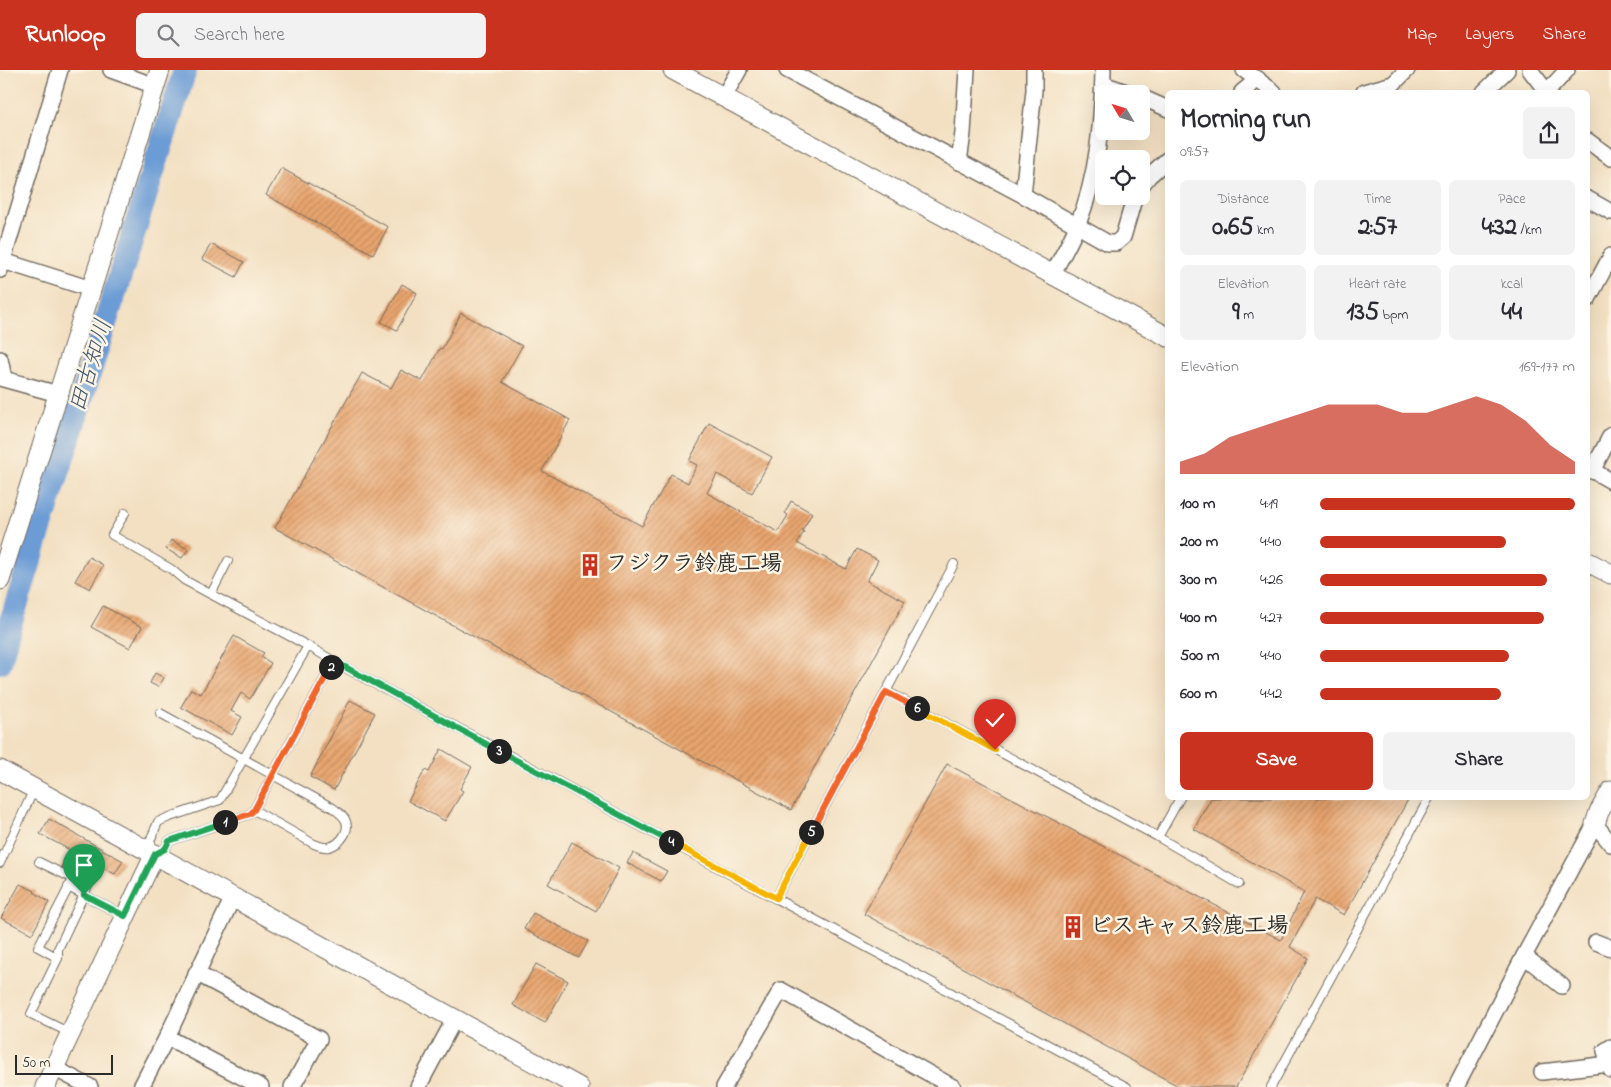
<!DOCTYPE html>
<meta charset="utf-8">
<style>
:root{--surface:#fff;--page:#f2f2f3;--text:#2b2b33;--muted:#7c7c81;--accent:#c8321e}
body{margin:0;font-family:"Indie Flower","Klee One",sans-serif;background:var(--page);color:var(--text);height:100vh;display:flex;flex-direction:column;font-size:19px;white-space:nowrap}
*{box-sizing:border-box;margin:0}
p{font-size:16px;color:var(--muted)}
.icon{flex:none;width:28px;height:28px;fill:none;stroke:currentColor;stroke-width:2;stroke-linecap:round;stroke-linejoin:round}
.map{position:relative;flex:1;overflow:hidden}
.panel{position:absolute;left:1165px;top:20px;width:425px;height:710px;display:flex;flex-direction:column;background:var(--surface);border-radius:8px;box-shadow:0 5px 20px #0002}
.panel>*{flex:none}
.needle{width:32px;rotate:308deg}
.fabs{position:absolute;left:1095px;top:15px;display:grid;gap:10px}
.fabs a{display:grid;place-items:center;width:55px;height:55px;border-radius:8px;background:var(--surface);box-shadow:0 5px 20px #0002;font-size:25px}
.scale{position:absolute;left:15px;bottom:12px;width:98px;box-sizing:border-box;padding-left:5px;border:2px solid #2b2b2b;border-top:0;font-size:14px;line-height:18px;white-space:nowrap;color:#2b2b2b;-webkit-text-stroke:4px #fcf5e5;paint-order:stroke}
.pin{position:absolute;display:grid;place-items:center;width:42px;height:42px;color:#fff;margin:-51px -21px;border-radius:50% 50% 50% 0;rotate:-45deg;box-shadow:0 0 5px #0007}
.pin .icon{rotate:45deg}
.km{position:absolute;width:25px;height:25px;margin:-12px;border-radius:50%;background:#222;color:#fff;font-size:14px;line-height:25px;text-align:center}
.round{display:grid;place-items:center;flex:none;width:52px;height:52px;border-radius:8px;background:var(--page)}
.headline{display:flex;align-items:center;justify-content:space-between;height:85px;padding:0 15px}
h1{font-size:28px;font-weight:800;line-height:38px}
.stats{display:grid;grid-template-columns:repeat(3,1fr);gap:8px;height:85px;padding:5px 15px}
.stats div{display:grid;align-content:center;border-radius:8px;background:var(--page);text-align:center}
.stats b{font-size:25px;font-weight:800}
.stats small{font-size:14px;font-weight:400}
.stats p{font-size:14px}
.chart{height:140px;padding:10px 15px}
.chart p{display:flex;justify-content:space-between}
.chart svg{width:100%;height:90px;margin-top:5px;fill:var(--accent);opacity:.7}
.primary-button{display:flex;gap:10px;margin-top:auto;padding:10px 15px}
.primary-button a{flex:1;height:58px;border-radius:8px;background:var(--accent);color:#fff;font-size:20px;font-weight:800;line-height:58px;text-align:center}
.primary-button a+a{background:var(--page);color:var(--text)}
ul{padding:0 15px;list-style:none;font-size:16px}
li{display:grid;grid-template-columns:80px 60px 1fr;align-items:center;height:38px}
li i{height:12px;border-radius:6px;background:var(--accent)}
header{display:flex;align-items:center;gap:30px;box-sizing:border-box;height:70px;padding:0 25px;background:var(--accent);color:#fff}
header strong{font-size:24px}
nav{display:flex;gap:28px;margin-inline-start:auto;font-size:18px}
.search{width:350px;height:45px;background:var(--page);display:flex;align-items:center;gap:12px;box-sizing:border-box;padding:0 18px;border-radius:8px;color:var(--muted);font-size:19px}
.map>svg:first-child{display:block}
.lines{fill:none;stroke-linecap:round;stroke-linejoin:round}
.river{stroke:#6c9cd6;stroke-width:24}
.building{fill:url(#building-hatch)}
.service-casing{stroke:#716a60;stroke-width:10}
.minor-casing{stroke:#716a60;stroke-width:18}
.tertiary-casing{stroke:#716a60;stroke-width:21}
.service{stroke:#fff;stroke-width:8}
.minor{stroke:#fff;stroke-width:15}
.tertiary{stroke:#fff;stroke-width:19}
.split-1-casing{stroke:#fff;stroke-width:10}
.split-2-casing{stroke:#fff;stroke-width:10}
.split-3-casing{stroke:#fff;stroke-width:10}
.split-4-casing{stroke:#fff;stroke-width:10}
.split-5-casing{stroke:#fff;stroke-width:10}
.split-6-casing{stroke:#fff;stroke-width:10}
.split-7-casing{stroke:#fff;stroke-width:10}
.split-1{stroke:#22a559;stroke-width:6}
.split-2{stroke:#f0652b;stroke-width:6}
.split-3{stroke:#22a559;stroke-width:6}
.split-4{stroke:#22a559;stroke-width:6}
.split-5{stroke:#f5b400;stroke-width:6}
.split-6{stroke:#f0652b;stroke-width:6}
.split-7{stroke:#f5b400;stroke-width:6}
.labels{text-anchor:middle;dominant-baseline:central;stroke-width:5;stroke-linejoin:round;paint-order:stroke}
.poi-label{font-size:22px;font-weight:bold;fill:#2b2b2b;stroke:#fcf5e5;text-anchor:start}
.water-label{font-size:24px;font-style:italic;fill:#45586f;stroke:#fcf5e5}
</style>
<header>
<strong>Runloop</strong>
<div class="search"><svg class="icon" aria-label="search" viewBox="0 0 24 24"><circle cx="10" cy="10" r="6"/><path d="M15 15l6 6"/></svg>Search here</div>
<nav><a>Map</a><a>Layers</a><a>Share</a></nav>
</header>
<div class="map">
<svg width="1611" height="1017" viewBox="0 0 1611 1017">
<defs>
<pattern id="building-hatch" width="6" height="6" patternUnits="userSpaceOnUse" patternTransform="scale(1.25)"><rect width="6" height="6" fill="#e9a56e"/><path d="M-1 1l2-2M0 6l6-6M5 7l2-2" fill="none" stroke="#bd875b"/></pattern>
</defs>
<rect width="100%" height="100%" fill="#fcf5e5"/>
<filter id="ink" filterUnits="userSpaceOnUse"><feTurbulence type="fractalNoise" baseFrequency=".02" numOctaves="2"/><feDisplacementMap in="SourceGraphic" scale="10" xChannelSelector="R" yChannelSelector="G"/><feConvolveMatrix kernelMatrix="1 2 1 2 8 2 1 2 1" color-interpolation-filters="sRGB"/></filter>
<filter id="wash" filterUnits="userSpaceOnUse"><feTurbulence type="fractalNoise" baseFrequency=".0096" numOctaves="4" result="noise"/><feDisplacementMap in="SourceGraphic" scale="20" xChannelSelector="R" yChannelSelector="G"/><feGaussianBlur stdDeviation="1.12" result="paint"/><feColorMatrix in="noise" values="0 0 0 0 0 0 0 0 0 0 0 0 0 0 0 0 0 1.4 0 .05"/><feComposite in="paint" operator="in"/></filter>
<g filter="url(#wash)">
<rect width="100%" height="100%" fill="#f3e0c2"/>
<g class="lines">
<path class="river" d="M0,592L7,564L185,0"/>
</g>
<g id="blocks">
<g class="building">
<path d="M281,98L388,157L373,184L266,125Z"/>
<path d="M211,174L244,192L236,207L202,189Z"/>
<path d="M402,214L417,223L397,260L381,252Z"/>
<path d="M461,243L522,276L502,312L570,350L542,401L642,456L671,404L688,413L697,395L689,391L709,353L772,387L752,423L717,404L707,423L778,462L788,445L785,443L791,431L812,443L802,461L804,462L797,473L846,499L857,479L878,490L867,511L905,531L791,740L275,458L362,303L391,318L401,300L422,311L440,278L442,279Z"/>
<path d="M171,470L188,479L182,488L166,479Z"/>
<path d="M89,487L103,495L90,519L75,511Z"/>
<path d="M103,536L142,557L130,578L91,557Z"/>
<path d="M234,566L264,583L261,587L271,593L250,629L241,623L231,641L242,647L232,665L181,637L191,619L201,624Z"/>
<path d="M155,603L164,608L158,617L150,613Z"/>
<path d="M350,630L375,643L334,720L310,707Z"/>
<path d="M441,679L472,697L460,719L463,721L445,751L408,731L425,700L429,702Z"/>
<path d="M947,694L1281,870L1304,822L1194,759L1211,728H1409L1344,845L1315,829L1290,877L1308,888L1236,1017H1180L864,844Z"/>
<path d="M49,749L123,791L115,804L79,786L75,791L65,798L61,797L70,780L40,764Z"/>
<path d="M572,772L619,798L596,841L548,814Z"/>
<path d="M633,783L667,801L661,811L627,793Z"/>
<path d="M20,814L35,821L34,822L49,832L32,864L1,848Z"/>
<path d="M533,843L588,871L579,888L524,859Z"/>
<path d="M536,894L568,911L545,953L513,935Z"/>
</g>
</g>
</g>
<g filter="url(#ink)">
<use href="#blocks" fill-opacity="0" stroke="#716a60" stroke-width="1"/>
<g class="lines">
<defs>
<g id="service">
<path d="M125,443L112,465L171,499L184,510L308,576L344,597L1127,1017"/>
<path d="M211,524L228,491"/>
<path d="M308,576L220,730L167,748L158,752L150,771L155,784L165,779L169,771L250,744L254,740L334,591"/>
<path d="M886,621L1158,767L1239,814"/>
<path d="M160,643L333,738C337,741 342,745 345,749C351,760 341,774 329,777C324,778 319,776 314,774L254,740"/>
<path d="M1158,767L1180,728"/>
<path d="M39,792L88,816L58,879V888L31,944L70,963"/>
<path d="M0,793L34,719"/>
<path d="M68,817L125,846"/>
<path d="M776,828L954,494"/>
<path d="M58,888L38,877L73,809"/>
<path d="M1271,1017L1429,728"/>
</g>
<g id="minor">
<path d="M111,0L155,16"/>
<path d="M787,0L1023,125L1108,173H1116L1123,167L1135,126"/>
<path d="M1244,0L1274,22"/>
<path d="M1530,0L1547,22"/>
<path d="M1103,14L1132,24"/>
<path d="M1242,22L1258,9"/>
<path d="M1364,22L1393,14L1407,0"/>
<path d="M1484,22L1507,0"/>
<path d="M1547,22L1567,0"/>
<path d="M1141,27L1168,39"/>
<path d="M723,28L739,0"/>
<path d="M1588,71L1611,88"/>
<path d="M959,92L963,63L967,0"/>
<path d="M1141,116L1149,106L1168,89"/>
<path d="M1023,125L1034,20V0"/>
<path d="M1588,129L1611,142"/>
<path d="M0,190L91,219"/>
<path d="M0,200L60,0"/>
<path d="M1052,205C1061,188 1071,171 1078,154C1098,105 1102,52 1103,0"/>
<path d="M1588,229L1611,186"/>
<path d="M0,289L4,308"/>
<path d="M0,308L58,324"/>
<path d="M1588,398L1611,411"/>
<path d="M1592,401L1611,365"/>
<path d="M1596,872L1611,878"/>
<path d="M1524,886L1562,916"/>
<path d="M196,903L319,969L292,1017"/>
<path d="M167,967L261,1017"/>
<path d="M1611,977L1605,981L1611,1000"/>
<path d="M54,998L90,1017"/>
<path d="M1542,1002L1609,994"/>
<path d="M141,1017L167,967L233,827"/>
<path d="M418,1017L455,948"/>
<path d="M724,1017L781,920L953,1017"/>
<path d="M1456,1017L1524,886L1595,754L1611,774"/>
</g>
<g id="tertiary">
<path d="M673,0L1168,267"/>
<path d="M1588,492L1611,504"/>
<path d="M0,510L160,0"/>
<path d="M0,700L579,1017"/>
<path d="M1595,754L1599,742L1611,721"/>
<path d="M45,1017L155,784"/>
</g>
</defs>
<use href="#service" class="service-casing"/>
<use href="#minor" class="minor-casing"/>
<use href="#tertiary" class="tertiary-casing"/>
<use href="#service" class="service"/>
<use href="#minor" class="minor"/>
<use href="#tertiary" class="tertiary"/>
</g>
</g>
<g class="lines" filter="url(#ink)">
<defs>
<path id="split-1" d="M84,825L125,846L155,784L165,779L169,771L225,752"/>
<path id="split-2" d="M225,752L250,744L254,740L331,597"/>
<path id="split-3" d="M331,597L334,591L499,681"/>
<path id="split-4" d="M499,681L671,772"/>
<path id="split-5" d="M671,772L776,828L811,762"/>
<path id="split-6" d="M811,762L886,622L917,638"/>
<path id="split-7" d="M917,638L995,680"/>
</defs>
<use href="#split-1" class="split-1-casing"/>
<use href="#split-2" class="split-2-casing"/>
<use href="#split-3" class="split-3-casing"/>
<use href="#split-4" class="split-4-casing"/>
<use href="#split-5" class="split-5-casing"/>
<use href="#split-6" class="split-6-casing"/>
<use href="#split-7" class="split-7-casing"/>
<use href="#split-1" class="split-1"/>
<use href="#split-2" class="split-2"/>
<use href="#split-3" class="split-3"/>
<use href="#split-4" class="split-4"/>
<use href="#split-5" class="split-5"/>
<use href="#split-6" class="split-6"/>
<use href="#split-7" class="split-7"/>
</g>
<defs>
<symbol id="building-bare" viewBox="-9 -9 18 18"><path d="M-4-6H4V6H1V3H-1V6H-4ZM-2.5-4.3h1.7v1.8h-1.7ZM.8-4.3h1.7v1.8H.8ZM-2.5-1h1.7V.8h-1.7ZM.8-1h1.7V.8H.8Z" fill="#c8321e" stroke="#fcf5e5" stroke-width="2.5" paint-order="stroke"/></symbol>
</defs>
<g fill-rule="evenodd">
<use href="#building-bare" x="574" y="479" width="32" height="32"/>
<use href="#building-bare" x="1057" y="841" width="32" height="32"/>
</g>
<g class="labels">
<g class="poi-label">
<text x="606" y="495">フジクラ鈴鹿工場</text>
<text x="1090" y="857">ビスキャス鈴鹿工場</text>
</g>
<g class="water-label">
<text transform="translate(92 296) rotate(-73)">田古知川</text>
</g>
</g>
</svg>
<div class="fabs">
<a><svg class="needle" viewBox="-14 -14 28 28"><path d="M0-13l5 13h-10z" fill="#e53935"/><path d="M0 13l5-13h-10z" fill="#7c7c81"/></svg></a>
<a><svg class="icon" aria-label="locate" viewBox="0 0 24 24"><circle cx="12" cy="12" r="6"/><path d="M12 2v4M12 18v4M2 12h4M18 12h4"/></svg></a>
</div>
<div class="scale">50 m</div>
<div class="pin" style="left:84px;top:825px;background:#1e9e55"><svg class="icon" aria-label="arrive" viewBox="0 0 24 24"><path d="M6 21V4h12l-3 4 3 4H6"/></svg></div>
<div class="pin" style="left:995px;top:680px;background:#d93025"><svg class="icon" aria-label="check" viewBox="0 0 24 24"><path d="M5 12l5 5 9-10"/></svg></div>
<b class="km" style="left:225px;top:752px">1</b>
<b class="km" style="left:331px;top:597px">2</b>
<b class="km" style="left:499px;top:681px">3</b>
<b class="km" style="left:671px;top:772px">4</b>
<b class="km" style="left:811px;top:762px">5</b>
<b class="km" style="left:917px;top:638px">6</b>
<section class="panel">
<div class="headline"><div><h1>Morning run</h1><p>09:57</p></div><a class="round"><svg class="icon" aria-label="share" viewBox="0 0 24 24"><path d="M12 15V3M7 8l5-5 5 5M5 13v7h14v-7"/></svg></a></div>
<div class="stats">
<div><p>Distance</p><b>0.65<small> km</small></b></div>
<div><p>Time</p><b>2:57</b></div>
<div><p>Pace</p><b>4:32<small> /km</small></b></div>
</div>
<div class="stats">
<div><p>Elevation</p><b>9<small> m</small></b></div>
<div><p>Heart rate</p><b>135<small> bpm</small></b></div>
<div><p>kcal</p><b>44</b></div>
</div>
<div class="chart"><p><span>Elevation</span>169–177 m</p>
<svg viewBox="0 0 160 44" preserveAspectRatio="none"><path d="M0 44V38L10 34L20 26L30 22L40 18L50 14L60 10L70 10L80 10L90 14L100 14L110 10L120 6L130 10L140 18L150 30L160 38V44z"/></svg>
</div>
<ul>
<li><b>100 m</b>4:19<i style="width:100%"></i></li>
<li><b>200 m</b>4:40<i style="width:73%"></i></li>
<li><b>300 m</b>4:26<i style="width:89%"></i></li>
<li><b>400 m</b>4:27<i style="width:88%"></i></li>
<li><b>500 m</b>4:40<i style="width:74%"></i></li>
<li><b>600 m</b>4:42<i style="width:71%"></i></li>
</ul>
<div class="primary-button"><a>Save</a><a>Share</a></div>
</section>
</div>
